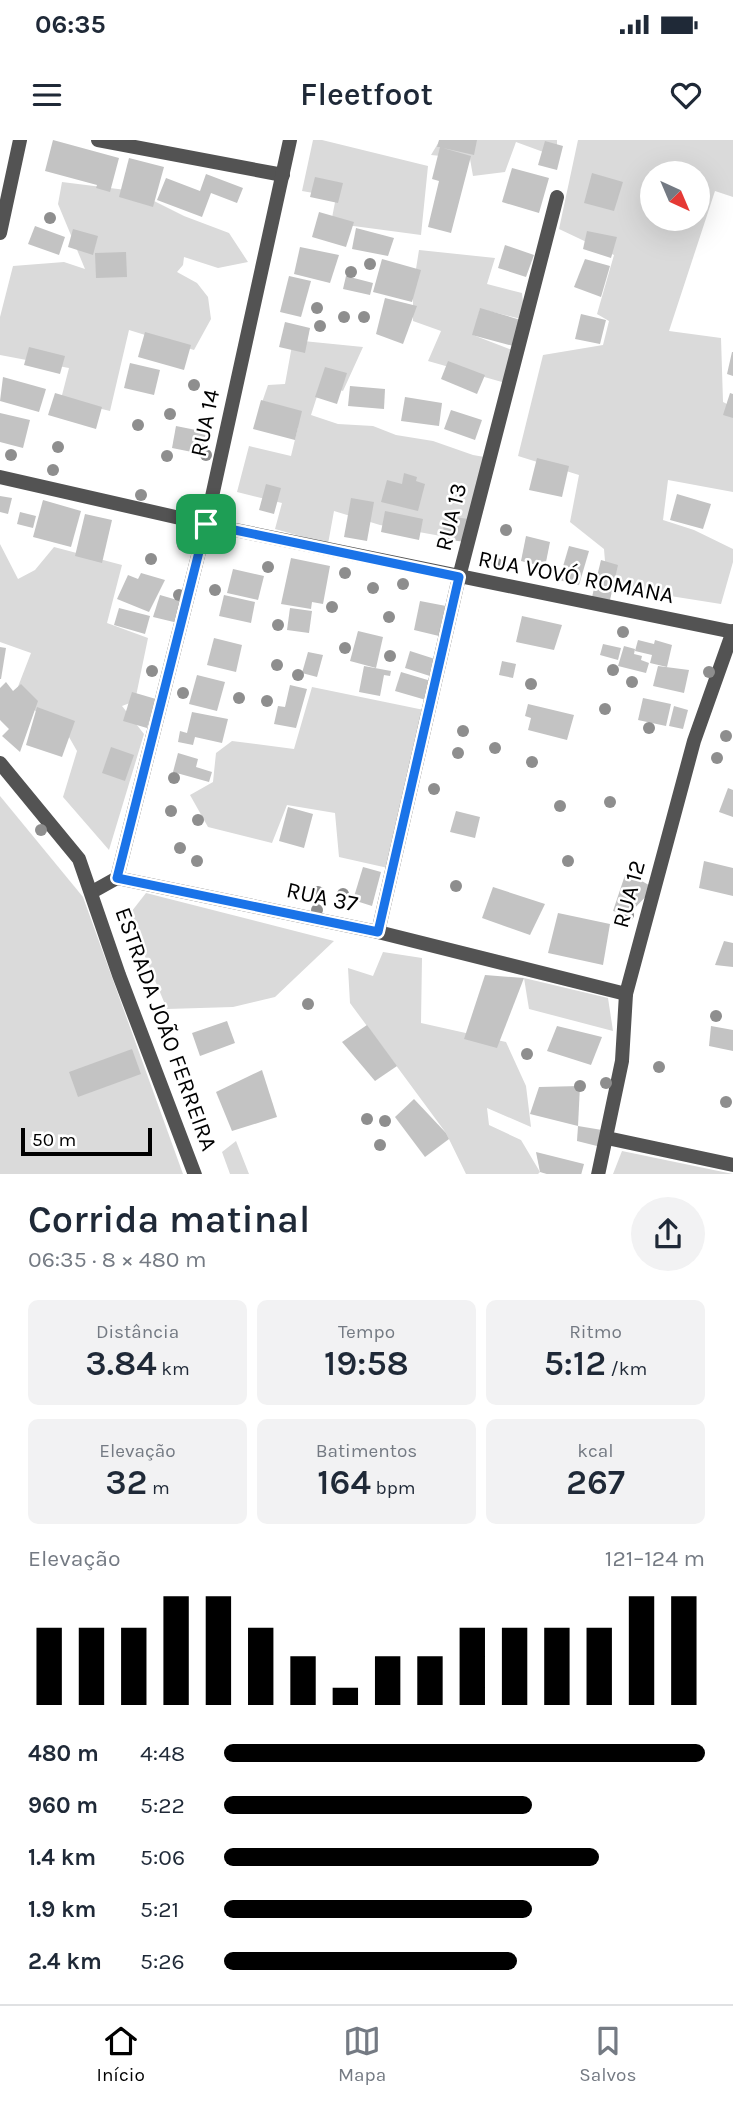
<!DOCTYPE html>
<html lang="pt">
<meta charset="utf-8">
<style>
:root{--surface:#fff;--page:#f2f2f3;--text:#1f2937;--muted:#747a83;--line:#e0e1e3;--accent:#000}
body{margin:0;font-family:Karla,sans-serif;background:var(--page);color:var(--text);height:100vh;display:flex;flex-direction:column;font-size:26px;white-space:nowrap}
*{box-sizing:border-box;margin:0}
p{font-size:23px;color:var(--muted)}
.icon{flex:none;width:38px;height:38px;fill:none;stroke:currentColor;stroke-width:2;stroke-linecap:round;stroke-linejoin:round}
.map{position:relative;height:1034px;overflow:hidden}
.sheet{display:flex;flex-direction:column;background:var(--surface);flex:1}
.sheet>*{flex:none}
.needle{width:46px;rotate:136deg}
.tools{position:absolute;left:640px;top:21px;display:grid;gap:14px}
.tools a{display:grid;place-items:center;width:70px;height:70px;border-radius:50%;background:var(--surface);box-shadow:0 7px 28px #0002;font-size:35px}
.scale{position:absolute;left:21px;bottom:18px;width:131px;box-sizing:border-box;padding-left:7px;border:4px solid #000;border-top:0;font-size:19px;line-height:24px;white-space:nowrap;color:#000;-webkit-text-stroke:5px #fff;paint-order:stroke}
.pin{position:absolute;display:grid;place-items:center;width:60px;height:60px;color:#fff;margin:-30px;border-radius:14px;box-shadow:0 4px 10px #0006}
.round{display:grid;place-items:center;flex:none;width:74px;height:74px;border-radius:37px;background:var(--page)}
.headline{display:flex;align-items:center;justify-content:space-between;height:119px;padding:0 28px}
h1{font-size:38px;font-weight:600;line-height:52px}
.stats{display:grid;grid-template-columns:repeat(3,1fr);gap:10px;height:119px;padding:7px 28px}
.stats div{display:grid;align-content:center;border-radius:10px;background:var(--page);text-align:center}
.stats b{font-size:35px;font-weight:600}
.stats small{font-size:19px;font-weight:400}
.stats p{font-size:19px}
.chart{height:196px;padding:14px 28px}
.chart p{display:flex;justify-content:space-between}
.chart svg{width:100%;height:126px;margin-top:7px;stroke:var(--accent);stroke-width:6}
ul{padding:0 28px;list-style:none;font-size:23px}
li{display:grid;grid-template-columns:112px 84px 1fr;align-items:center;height:52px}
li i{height:18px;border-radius:9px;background:var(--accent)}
.status{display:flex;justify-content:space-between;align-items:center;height:49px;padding:0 35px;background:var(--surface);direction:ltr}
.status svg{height:19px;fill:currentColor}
header{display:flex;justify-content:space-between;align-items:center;height:91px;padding:0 28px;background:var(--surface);font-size:32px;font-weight:600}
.tab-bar{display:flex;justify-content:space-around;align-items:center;height:98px;border-top:2px solid var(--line);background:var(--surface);font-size:19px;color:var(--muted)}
.tab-bar a{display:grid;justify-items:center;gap:4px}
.tab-bar .on{color:var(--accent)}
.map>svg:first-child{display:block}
.green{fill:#dadada;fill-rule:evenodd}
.building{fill:#c3c3c3}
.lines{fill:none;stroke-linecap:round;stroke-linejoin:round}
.minor{stroke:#535353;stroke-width:14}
.tertiary{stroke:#535353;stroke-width:14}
.tree{fill:#8e8e8e}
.route-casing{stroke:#fff;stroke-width:14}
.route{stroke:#1a73e8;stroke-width:9}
.labels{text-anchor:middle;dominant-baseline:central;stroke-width:5;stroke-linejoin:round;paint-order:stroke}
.street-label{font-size:23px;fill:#000;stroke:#fff}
</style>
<div class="status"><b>06:35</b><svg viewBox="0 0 49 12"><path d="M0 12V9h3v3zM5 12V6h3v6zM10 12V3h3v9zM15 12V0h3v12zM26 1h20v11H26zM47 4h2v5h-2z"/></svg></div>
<header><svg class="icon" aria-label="menu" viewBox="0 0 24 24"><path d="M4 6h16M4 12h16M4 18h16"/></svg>Fleetfoot<svg class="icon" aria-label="heart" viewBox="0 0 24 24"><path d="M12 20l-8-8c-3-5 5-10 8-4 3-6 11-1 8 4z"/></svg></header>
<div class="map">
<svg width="733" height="1035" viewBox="0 0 733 1035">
<rect width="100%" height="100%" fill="#fff"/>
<g class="green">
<path d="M313,0H322L428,26L421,95L331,83L336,57L302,51Z"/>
<path d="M440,0H557V17L516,2L505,32L473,36L470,19L431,15Z"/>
<path d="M578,0H733V57L715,51L669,191L721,198L723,262L733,267V352L668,340L663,380L694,390L733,409V422L721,464L607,446L604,409L570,382L579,335L518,316L543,215L603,205L609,181L597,174L614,115L559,89ZM653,33H698V79H653Z"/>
<path d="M62,42L134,51L184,76L229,93L248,122L218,128L184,117L183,125L177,132L197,143L208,157L211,179L194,210L129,190L110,271L61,259L69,228L0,215V177L13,126L64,122L85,129L58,64Z"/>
<path d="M419,110L495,118L487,144L522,153L525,180L480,169L473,195L517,212L509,244L428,221L441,191L413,181V148Z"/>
<path d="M293,200L363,207L343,251L321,244L311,275L338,284L373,286L396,295L433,301L473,315L490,318L463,400L380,385L334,371L328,404L275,389L282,363L237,352L249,306L291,316L298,287L257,277L268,245L285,244Z"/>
<path d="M0,404L18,439L35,430L54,407L122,425L107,483L148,498L135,561L122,566L144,594L109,710L63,657L77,611L65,590L14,557L31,513L0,502Z"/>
<path d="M312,547L424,570L388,728L339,717L335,673L287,665L272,703L208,687L190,655L213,642L216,613L232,601L294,609Z"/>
<path d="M0,656L83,757L183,1034H0Z"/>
<path d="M146,753L334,801L275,857L233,867L167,869L128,776Z"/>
<path d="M383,812L422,818L421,883L506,902L526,946L531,987L487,968L489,985L521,1000L540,1032L538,1034H466L446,993L350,863L348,828L373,836Z"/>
<path d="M524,838L608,858L613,891L529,869Z"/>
<path d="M236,1001L249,1034H230L222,1012Z"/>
<path d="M622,1011L733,1034H613Z"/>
</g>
<g class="building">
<path d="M53,0L119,18L110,52L96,48L97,45L45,31Z"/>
<path d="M439,0H477L474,15L443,8L471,16L451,93L428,87L439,41L432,39L440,7H437Z"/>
<path d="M545,1L563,6L557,30L538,25Z"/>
<path d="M129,18L164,27L153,67L119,57Z"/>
<path d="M512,28L549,38L539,73L502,62Z"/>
<path d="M592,33L623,42L614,71L584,63Z"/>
<path d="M206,34L243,48L237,63L211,53L202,77L157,60L166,38L200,51Z"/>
<path d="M315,37L343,43L338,63L310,57Z"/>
<path d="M319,72L354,82L346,107L312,97Z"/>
<path d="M35,86L65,97L59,115L28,104Z"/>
<path d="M356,88L394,98L388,116L352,109Z"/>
<path d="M73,89L98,96L93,115L68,107Z"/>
<path d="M587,91L617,97L611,118L583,109Z"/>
<path d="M505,105L534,115L526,137L498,128Z"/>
<path d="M300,107L339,115L330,143L294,134Z"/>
<path d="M126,112L127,137L96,138L95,113Z"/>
<path d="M382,119L421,130L412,162L373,152Z"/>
<path d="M585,119L610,126L601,157L574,147Z"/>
<path d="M289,136L311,141L301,177L280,172Z"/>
<path d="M346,136L373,143L370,155L343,149Z"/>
<path d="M385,158L417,166L403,204L376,194Z"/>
<path d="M480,168L524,181L517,207L472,195Z"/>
<path d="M581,174L606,180L600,204L575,199Z"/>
<path d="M285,182L310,188L305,213L279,207Z"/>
<path d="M145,192L191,205L184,230L138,217Z"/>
<path d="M29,207L65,216L60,234L24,225Z"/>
<path d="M732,212H733V236L727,234Z"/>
<path d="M448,221L485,235L477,254L441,239Z"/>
<path d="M130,223L160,230L154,255L124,248Z"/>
<path d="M325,227L347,233L337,264L315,257Z"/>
<path d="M3,237L46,249L39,272L0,261Z"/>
<path d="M350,246L385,249L384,269L348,266Z"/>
<path d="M55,253L102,267L96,289L48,275Z"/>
<path d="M730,253L733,254V278L723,275Z"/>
<path d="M405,257L442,263L439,286L401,281Z"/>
<path d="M261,260L302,271L295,300L253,289Z"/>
<path d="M451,270L482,280L475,300L444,289Z"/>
<path d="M0,273L30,280L23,308L0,302Z"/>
<path d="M176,286L206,292L202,314L172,308Z"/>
<path d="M537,318L569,326L562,357L529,350Z"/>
<path d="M404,333L417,337L416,341L425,344L418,371L381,362L387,340L402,344Z"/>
<path d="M266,344L281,348L274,374L259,370Z"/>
<path d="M677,354L711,364L703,389L670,380Z"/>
<path d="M0,356L12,358L8,374L0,372Z"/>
<path d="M351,358L374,362L367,401L344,397Z"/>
<path d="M43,360L81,371L71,407L33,397Z"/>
<path d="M385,371L423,379L419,400L381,392Z"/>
<path d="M20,372L36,376L33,388L17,384Z"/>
<path d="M85,374L112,380L102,423L75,416Z"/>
<path d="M445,376L469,379L466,402L442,399Z"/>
<path d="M526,396L550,402L545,427L521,421Z"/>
<path d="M569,406L589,411L579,445L559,440Z"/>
<path d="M291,418L330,426L323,464L312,462L311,469L281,464Z"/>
<path d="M601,420L618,425L610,460L592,457Z"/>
<path d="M233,429L264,436L258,460L227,453Z"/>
<path d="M141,433L165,440L149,472L117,459L128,435L138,439Z"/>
<path d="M160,455L184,462L178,483L153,477Z"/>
<path d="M224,455L255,462L251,483L219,476Z"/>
<path d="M420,461L446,466L439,496L414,490Z"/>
<path d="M119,468L150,476L145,494L114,485Z"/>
<path d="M290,468L312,471L309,493L287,490Z"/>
<path d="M522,476L562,485L554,510L516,502Z"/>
<path d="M358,491L383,497L376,528L350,521Z"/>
<path d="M214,498L242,505L236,532L207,525Z"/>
<path d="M638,500L654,504L655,500L672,505L667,527L650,523L652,515L635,511Z"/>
<path d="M603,504L621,508L618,520L600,515Z"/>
<path d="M624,506L635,509L634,514L642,516L641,520L649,523L646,533L618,526Z"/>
<path d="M0,507L6,508L1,539H0Z"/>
<path d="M410,511L438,520L433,537L405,528Z"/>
<path d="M308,512L323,515L317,537L302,533Z"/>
<path d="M502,521L516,524L513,538L499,535Z"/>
<path d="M364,526L391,531L390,536L384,535L380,556L359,552Z"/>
<path d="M658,526L689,530L684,553L653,546Z"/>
<path d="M401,532L431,541L426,560L395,551Z"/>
<path d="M197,535L225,542L217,571L189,564Z"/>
<path d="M6,542L13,551L21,544L38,561L20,612L2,596L9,589L0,580V548Z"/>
<path d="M290,545L307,549L296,588L274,584L278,566L285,567Z"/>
<path d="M132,552L156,559L147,588L123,581Z"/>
<path d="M643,558L671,564L666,586L638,580Z"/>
<path d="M528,564L574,575L567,600L528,590L531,578L525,576Z"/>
<path d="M674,566L688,570L683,589L669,586Z"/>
<path d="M37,567L75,581L62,617L26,605Z"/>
<path d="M192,572L228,579L222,603L195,597L193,605L178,602L180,591L187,593Z"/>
<path d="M111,607L134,615L125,641L102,633Z"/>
<path d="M178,613L198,619L196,627L212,632L209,642L173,632Z"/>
<path d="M728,648L733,650V677L719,672Z"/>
<path d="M288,667L313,674L304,708L279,701Z"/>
<path d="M456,671L480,677L475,698L450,692Z"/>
<path d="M704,721L733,728V756L699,748Z"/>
<path d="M363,727L381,732L372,766L353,760Z"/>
<path d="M626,732L654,748L628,775L613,771Z"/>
<path d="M493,747L545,764L530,795L482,778Z"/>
<path d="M558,773L610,784L603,825L548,813Z"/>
<path d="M724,801L733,803V827L715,825Z"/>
<path d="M485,835L524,838L497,908L464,899Z"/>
<path d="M227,881L235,903L200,916L192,893Z"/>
<path d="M367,885L397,926L375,941L342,902Z"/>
<path d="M557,886L602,897L591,925L547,911Z"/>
<path d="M711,886L733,890V911L709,906Z"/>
<path d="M132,909L141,934L78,957L69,932Z"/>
<path d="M262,930L277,977L232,991L216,952Z"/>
<path d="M580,946L578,986L530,974L539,947Z"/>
<path d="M414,959L446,993L449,999L425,1017L395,977Z"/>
<path d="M578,986L608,991L605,1008L577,1001Z"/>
<path d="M536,1012L584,1024L581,1035H550L540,1032Z"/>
</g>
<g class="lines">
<g class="minor">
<path d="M98,0L283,35"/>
<path d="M0,93L20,0"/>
<path d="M0,337L206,384L733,492"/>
<path d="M117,738L206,384L290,0"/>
<path d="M92,752L117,738L378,792L626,854"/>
<path d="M378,792L459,437L557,57"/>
<path d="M607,998L733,1025"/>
<path d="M598,1035L622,921L626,854L694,601L733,491"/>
</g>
<path class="tertiary" d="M0,623L79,719L119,835L195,1035"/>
</g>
<g class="tree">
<circle cx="50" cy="78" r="6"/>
<circle cx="370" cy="124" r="6"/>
<circle cx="351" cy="132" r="6"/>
<circle cx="317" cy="168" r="6"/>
<circle cx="344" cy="177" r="6"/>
<circle cx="364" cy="177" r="6"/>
<circle cx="320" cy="186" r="6"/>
<circle cx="194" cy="245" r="6"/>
<circle cx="170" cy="274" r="6"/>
<circle cx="138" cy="285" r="6"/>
<circle cx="58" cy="307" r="6"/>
<circle cx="11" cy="315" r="6"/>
<circle cx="206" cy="315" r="6"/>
<circle cx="167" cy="316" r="6"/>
<circle cx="53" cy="330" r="6"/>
<circle cx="141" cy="355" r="6"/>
<circle cx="506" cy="390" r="6"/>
<circle cx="183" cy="405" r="6"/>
<circle cx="151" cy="419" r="6"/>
<circle cx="497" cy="424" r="6"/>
<circle cx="268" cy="427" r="6"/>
<circle cx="345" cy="433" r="6"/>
<circle cx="403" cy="444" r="6"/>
<circle cx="373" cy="448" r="6"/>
<circle cx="215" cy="450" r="6"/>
<circle cx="179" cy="455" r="6"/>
<circle cx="332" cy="467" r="6"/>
<circle cx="389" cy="477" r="6"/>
<circle cx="278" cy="485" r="6"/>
<circle cx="623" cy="492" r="6"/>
<circle cx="345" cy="508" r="6"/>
<circle cx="390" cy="516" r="6"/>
<circle cx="277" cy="525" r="6"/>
<circle cx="613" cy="530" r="6"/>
<circle cx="152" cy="531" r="6"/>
<circle cx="709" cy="532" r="6"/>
<circle cx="298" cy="535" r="6"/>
<circle cx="632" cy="542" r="6"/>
<circle cx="531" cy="544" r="6"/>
<circle cx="183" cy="553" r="6"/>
<circle cx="239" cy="558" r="6"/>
<circle cx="267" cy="561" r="6"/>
<circle cx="605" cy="569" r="6"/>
<circle cx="649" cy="588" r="6"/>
<circle cx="463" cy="591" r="6"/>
<circle cx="726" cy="596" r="6"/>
<circle cx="495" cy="608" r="6"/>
<circle cx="458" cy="613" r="6"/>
<circle cx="717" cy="618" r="6"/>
<circle cx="532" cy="622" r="6"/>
<circle cx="174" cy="638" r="6"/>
<circle cx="434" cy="649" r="6"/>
<circle cx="610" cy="662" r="6"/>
<circle cx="560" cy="666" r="6"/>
<circle cx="171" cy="671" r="6"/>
<circle cx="198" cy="680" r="6"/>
<circle cx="41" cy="690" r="6"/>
<circle cx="180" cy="708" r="6"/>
<circle cx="197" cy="721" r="6"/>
<circle cx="568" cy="721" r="6"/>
<circle cx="456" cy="746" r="6"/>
<circle cx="318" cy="752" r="6"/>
<circle cx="343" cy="754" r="6"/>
<circle cx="317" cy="770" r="6"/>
<circle cx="628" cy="775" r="6"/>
<circle cx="308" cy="864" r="6"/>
<circle cx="716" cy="876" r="6"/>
<circle cx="527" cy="914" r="6"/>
<circle cx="659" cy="927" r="6"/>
<circle cx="606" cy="943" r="6"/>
<circle cx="580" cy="946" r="6"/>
<circle cx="726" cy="962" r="6"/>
<circle cx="367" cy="979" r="6"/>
<circle cx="385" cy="981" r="6"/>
<circle cx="380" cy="1005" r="6"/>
</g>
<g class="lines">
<defs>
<path id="route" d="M206,384L459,437L378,792L117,738Z"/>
</defs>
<use href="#route" class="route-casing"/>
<use href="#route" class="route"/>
</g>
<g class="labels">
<g class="street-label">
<text transform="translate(205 283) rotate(-78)">RUA 14</text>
<text transform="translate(451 377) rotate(-76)">RUA 13</text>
<text transform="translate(576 437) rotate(11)">RUA VOVÓ ROMANA</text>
<text transform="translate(629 754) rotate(-75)">RUA 12</text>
<text transform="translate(322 757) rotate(12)">RUA 37</text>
<text transform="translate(166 889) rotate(70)">ESTRADA JOÃO FERREIRA</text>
</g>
</g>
</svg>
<div class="tools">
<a><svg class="needle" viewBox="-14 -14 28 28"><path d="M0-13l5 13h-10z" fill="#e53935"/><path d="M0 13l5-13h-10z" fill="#747a83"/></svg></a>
</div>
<div class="scale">50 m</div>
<div class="pin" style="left:206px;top:384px;background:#1e9e55"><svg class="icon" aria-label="arrive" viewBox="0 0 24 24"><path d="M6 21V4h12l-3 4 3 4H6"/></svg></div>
</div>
<section class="sheet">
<div class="headline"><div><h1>Corrida matinal</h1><p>06:35 · 8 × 480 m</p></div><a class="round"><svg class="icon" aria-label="share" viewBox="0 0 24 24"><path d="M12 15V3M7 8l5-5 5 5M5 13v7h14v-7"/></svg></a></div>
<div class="stats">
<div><p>Distância</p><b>3.84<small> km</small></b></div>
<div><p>Tempo</p><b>19:58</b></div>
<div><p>Ritmo</p><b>5:12<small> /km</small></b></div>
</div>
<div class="stats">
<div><p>Elevação</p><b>32<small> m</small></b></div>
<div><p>Batimentos</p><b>164<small> bpm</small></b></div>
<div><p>kcal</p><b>267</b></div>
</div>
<div class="chart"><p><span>Elevação</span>121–124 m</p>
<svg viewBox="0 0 160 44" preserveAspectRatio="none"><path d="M5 44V17M15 44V17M25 44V17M35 44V6M45 44V6M55 44V17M65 44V27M75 44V38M85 44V27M95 44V27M105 44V17M115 44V17M125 44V17M135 44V17M145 44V6M155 44V6"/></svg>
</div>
<ul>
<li><b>480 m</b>4:48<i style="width:100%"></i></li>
<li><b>960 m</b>5:22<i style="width:64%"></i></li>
<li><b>1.4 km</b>5:06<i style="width:78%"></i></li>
<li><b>1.9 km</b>5:21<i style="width:64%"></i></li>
<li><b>2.4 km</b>5:26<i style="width:61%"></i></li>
</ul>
</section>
<nav class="tab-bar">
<a class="on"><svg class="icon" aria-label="home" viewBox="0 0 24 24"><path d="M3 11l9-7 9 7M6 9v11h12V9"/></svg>Início</a>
<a><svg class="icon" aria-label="map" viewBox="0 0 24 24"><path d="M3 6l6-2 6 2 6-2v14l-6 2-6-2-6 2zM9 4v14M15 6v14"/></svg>Mapa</a>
<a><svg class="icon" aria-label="saved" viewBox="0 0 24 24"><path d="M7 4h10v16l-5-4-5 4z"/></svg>Salvos</a>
</nav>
